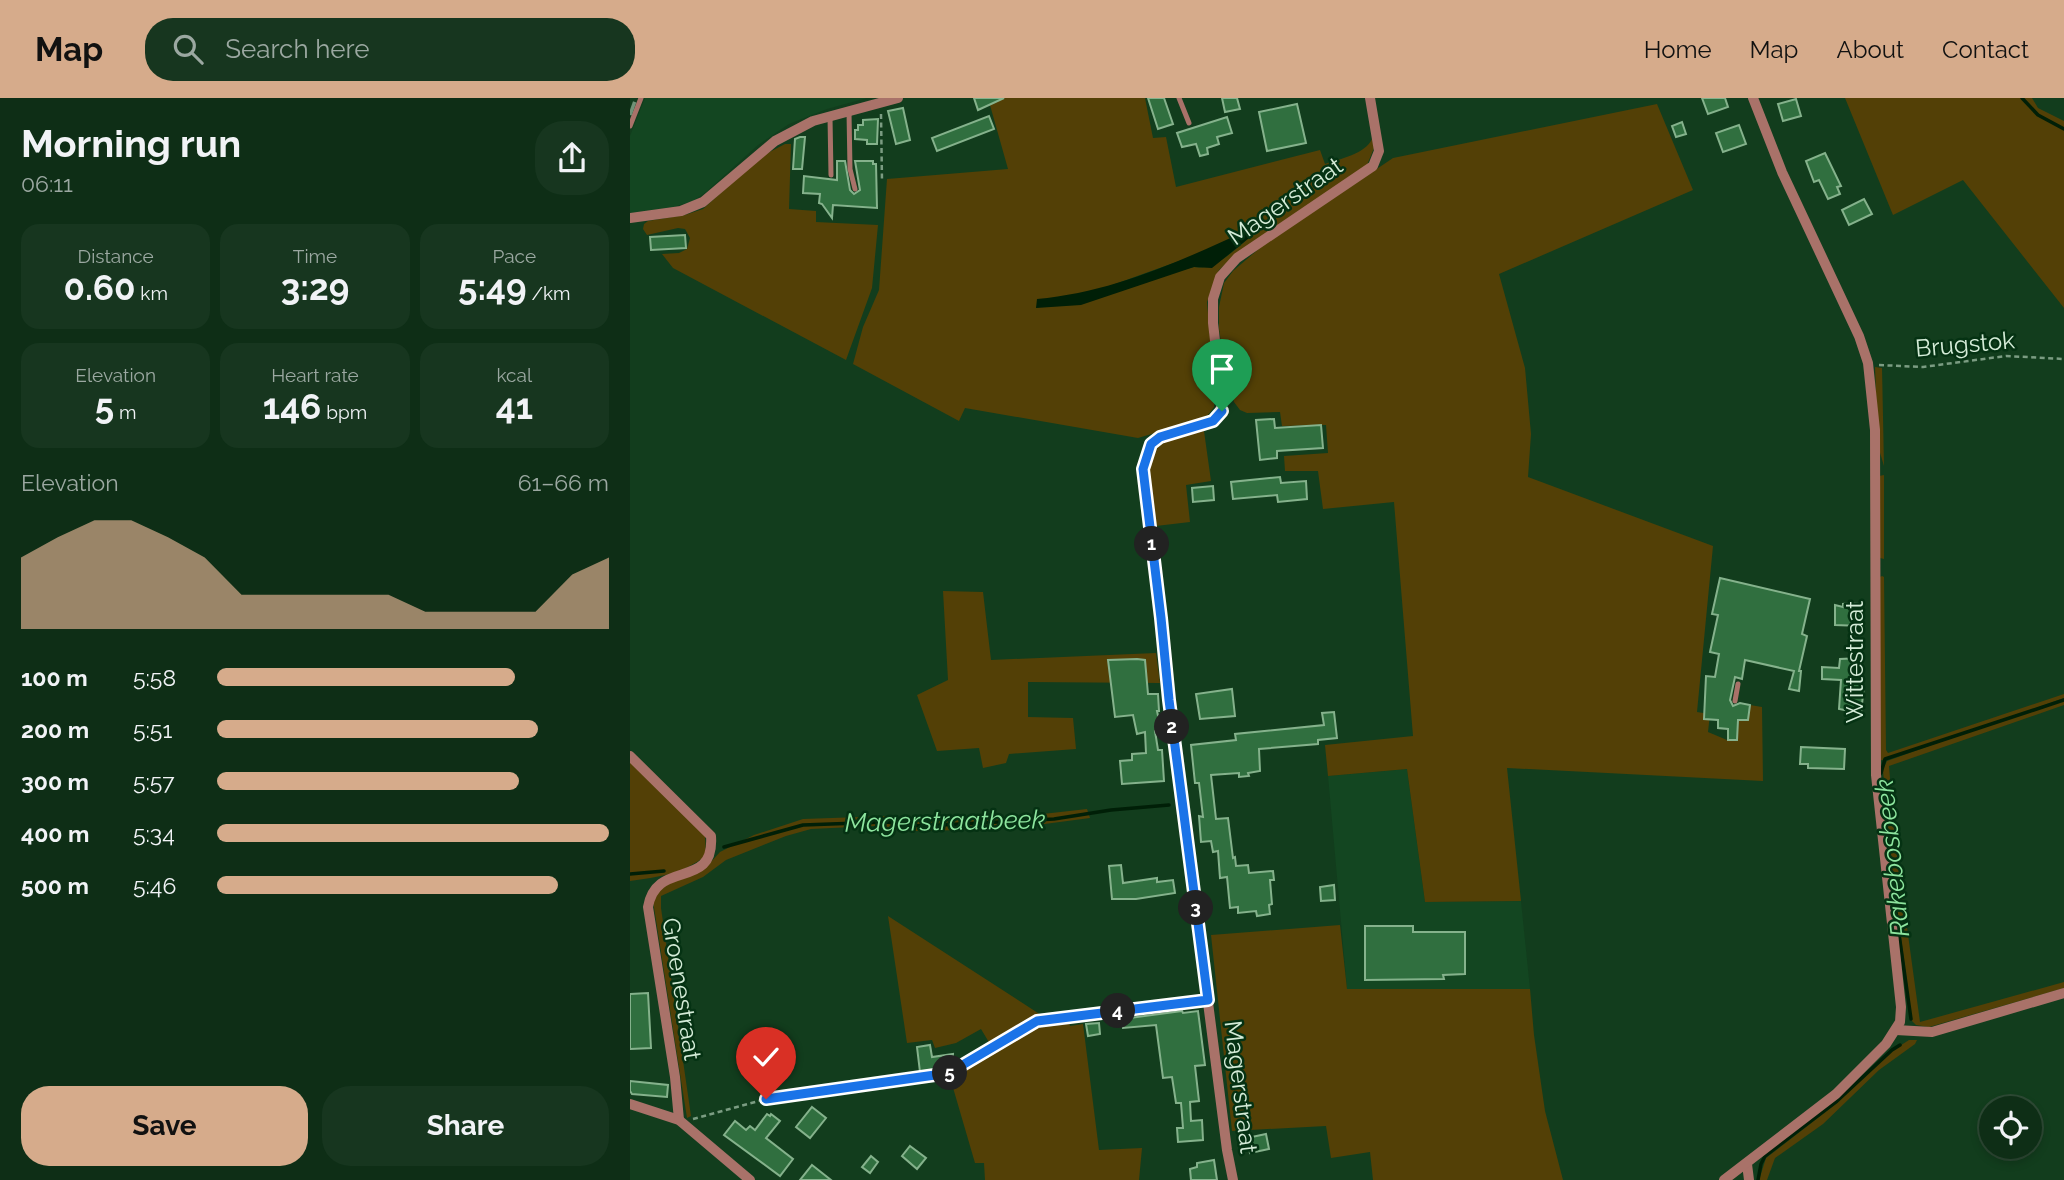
<!DOCTYPE html>
<meta charset="utf-8">
<style>
:root{--surface:#0e2e16;--page:#17361f;--text:#f1f3f6;--muted:#9ba8a1;--line:#2e4a35;--accent:#d6ab8b}
body{margin:0;font-family:Raleway,sans-serif;background:var(--page);color:var(--text);height:100vh;display:flex;flex-direction:column;font-size:26px;white-space:nowrap}
*{box-sizing:border-box;margin:0}
p{font-size:23px;color:var(--muted)}
.icon{flex:none;width:38px;height:38px;fill:none;stroke:currentColor;stroke-width:2;stroke-linecap:round;stroke-linejoin:round}
.map{position:relative;flex:1;overflow:hidden}
.sheet{display:flex;flex-direction:column;background:var(--surface);width:630px}
.sheet>*{flex:none}
.fabs{position:absolute;left:1349px;top:998px;display:grid;gap:14px}
.fabs a{display:grid;place-items:center;width:63px;height:63px;border-radius:50%;background:var(--surface);box-shadow:0 4px 10px #0003,0 0 0 2px var(--line);font-size:35px}
.pin{position:absolute;display:grid;place-items:center;width:60px;height:60px;color:#fff;margin:-72px -30px;border-radius:50% 50% 50% 0;rotate:-45deg;box-shadow:0 0 7px #0007}
.pin .icon{rotate:45deg}
.km{position:absolute;width:35px;height:35px;margin:-18px;border-radius:50%;background:#222;color:#fff;font-size:19px;line-height:35px;text-align:center}
.round{display:grid;place-items:center;flex:none;width:74px;height:74px;border-radius:28px;background:var(--page)}
.summary{display:flex;align-items:center;justify-content:space-between;height:119px;padding:0 21px}
h1{font-size:38px;font-weight:700;line-height:52px}
.stats{display:grid;grid-template-columns:repeat(3,1fr);gap:10px;height:119px;padding:7px 21px}
.stats div{display:grid;align-content:center;border-radius:18px;background:var(--page);text-align:center}
.stats b{font-size:35px;font-weight:700}
.stats small{font-size:19px;font-weight:400}
.stats p{font-size:19px}
.chart{height:196px;padding:14px 21px}
.chart p{display:flex;justify-content:space-between}
.chart svg{width:100%;height:126px;margin-top:7px;fill:var(--accent);opacity:.7}
.action{display:flex;gap:14px;margin-top:auto;padding:14px 21px}
.action a{flex:1;height:80px;border-radius:28px;background:var(--accent);color:#111;font-size:28px;font-weight:700;line-height:80px;text-align:center}
.action a+a{background:var(--page);color:var(--text)}
ul{padding:0 21px;list-style:none;font-size:23px}
li{display:grid;grid-template-columns:112px 84px 1fr;align-items:center;height:52px}
li i{height:18px;border-radius:9px;background:var(--accent)}
header{display:flex;align-items:center;gap:42px;box-sizing:border-box;height:98px;padding:0 35px;background:var(--accent);color:#111}
header strong{font-size:33px}
nav{display:flex;gap:38px;margin-inline-start:auto;font-size:24px}
.search{width:490px;height:63px;background:var(--page);display:flex;align-items:center;gap:18px;box-sizing:border-box;padding:0 24px;border-radius:28px;color:var(--muted);font-size:26px}
main{display:flex;flex:1;min-height:0}
.map>svg:first-child{display:block}
.built{fill:#134621}
.green{fill:#534006;fill-rule:evenodd}
.water{fill:#001f07}
.lines{fill:none;stroke-linecap:round;stroke-linejoin:round}
.stream{stroke:#001f07;stroke-width:3.5}
.building{fill:#306f3f;stroke:#85b28c;stroke-width:2}
.path{stroke:#7b9c82;stroke-width:2.5;stroke-dasharray:5 3.5;stroke-linecap:butt}
.lane{stroke:#a97269;stroke-width:5}
.street{stroke:#a97269;stroke-width:10}
.rail{stroke:#709277;stroke-width:3.5;stroke-dasharray:14 7;stroke-linecap:butt}
.route-casing{stroke:#fff;stroke-width:14}
.route{stroke:#1a73e8;stroke-width:9}
.labels{text-anchor:middle;dominant-baseline:central;stroke-width:5;stroke-linejoin:round;paint-order:stroke}
.street-label{font-size:24px;fill:#d5ecd8;stroke:#053213}
.water-label{font-size:26px;font-style:italic;fill:#8de59e;stroke:#053213}
</style>
<header>
<strong>Map</strong>
<div class="search"><svg class="icon" aria-label="search" viewBox="0 0 24 24"><circle cx="10" cy="10" r="6"/><path d="M15 15l6 6"/></svg>Search here</div>
<nav><a>Home</a><a>Map</a><a>About</a><a>Contact</a></nav>
</header>
<main>
<section class="sheet">
<div class="summary"><div><h1>Morning run</h1><p>06:11</p></div><a class="round"><svg class="icon" aria-label="share" viewBox="0 0 24 24"><path d="M12 15V3M7 8l5-5 5 5M5 13v7h14v-7"/></svg></a></div>
<div class="stats">
<div><p>Distance</p><b>0.60<small> km</small></b></div>
<div><p>Time</p><b>3:29</b></div>
<div><p>Pace</p><b>5:49<small> /km</small></b></div>
</div>
<div class="stats">
<div><p>Elevation</p><b>5<small> m</small></b></div>
<div><p>Heart rate</p><b>146<small> bpm</small></b></div>
<div><p>kcal</p><b>41</b></div>
</div>
<div class="chart"><p><span>Elevation</span>61–66 m</p>
<svg viewBox="0 0 160 44" preserveAspectRatio="none"><path d="M0 44V19L10 12L20 6L30 6L40 12L50 19L60 32L70 32L80 32L90 32L100 32L110 38L120 38L130 38L140 38L150 25L160 19V44z"/></svg>
</div>
<ul>
<li><b>100 m</b>5:58<i style="width:76%"></i></li>
<li><b>200 m</b>5:51<i style="width:82%"></i></li>
<li><b>300 m</b>5:57<i style="width:77%"></i></li>
<li><b>400 m</b>5:34<i style="width:100%"></i></li>
<li><b>500 m</b>5:46<i style="width:87%"></i></li>
</ul>
<div class="action"><a>Save</a><a>Share</a></div>
</section>
<div class="map">
<svg width="1434" height="1082" viewBox="0 0 1434 1082">
<rect width="100%" height="100%" fill="#123d1d"/>
<g class="built">
<path d="M15,0H237L197,11L159,26L128,47L76,94L63,103L43,109L0,115V38Z"/>
<path d="M777,671L795,804L891,803L900,891H717L698,678Z"/>
</g>
<g class="green">
<path d="M358,0H515L523,40L536,39L546,89L690,52L695,66C710,61 735,56 742,41L744,50L737,67L609,154L589,172L577,204L585,297L584,309L578,317L565,323L508,340L335,310L329,323L223,266L233,229L249,192L257,81L378,71ZM624,136C607,149 586,173 564,169L406,210L434,199L474,190Z"/>
<path d="M1215,0H1402L1408,10L1434,23V210L1333,82L1263,117Z"/>
<path d="M1027,6L1063,92L869,176L895,270L901,336L898,379L1083,448L1067,614L1080,616L1078,634L1097,642L1106,643L1109,623H1118L1120,607L1132,609L1133,683L877,670L891,803L795,804L777,671L698,678L695,647L783,638L764,404L693,411L688,373H655L654,358L698,355L696,327L652,328L650,314L617,315L610,312L604,304L594,267L589,230V209L594,185L603,173L631,149L763,60Z"/>
<path d="M155,46H161L159,111L186,113V124L248,127L242,190L216,262L43,170L32,156L49,155L57,151L60,140L55,131L48,130L17,137L13,131L14,126L18,123L55,117L73,111L132,58Z"/>
<path d="M1245,269L1252,270L1254,368L1248,348Z"/>
<path d="M574,333L581,383L556,387L560,424L526,428C522,405 507,361 532,346C544,338 560,336 574,333Z"/>
<path d="M1254,377V461L1250,460L1249,378Z"/>
<path d="M1252,478L1254,479L1256,652L1258,655L1434,596V600L1386,617L1434,602V607L1259,668L1265,742L1290,924L1434,884V890L1299,929L1286,927L1282,923L1258,741L1253,671L1257,663L1366,624L1249,663L1250,479Z"/>
<path d="M313,493L353,494L361,562L526,555L530,585L398,584V619L443,620L446,651L379,656L376,665L353,670L349,650L307,653L287,597L318,582Z"/>
<path d="M0,664L75,737L76,757C54,776 28,779 0,783Z"/>
<path d="M457,711L460,720L407,727L333,732L285,733L244,728L181,731L156,738L96,762L73,779L31,798V810L61,1018L57,1020L23,803L30,790L79,766L90,754L124,737L173,721L259,718L289,724L376,720Z"/>
<path d="M258,818L411,917L360,946L351,931L326,945L305,950L302,942L277,945Z"/>
<path d="M710,827L717,891H900L904,937L915,1013L933,1082H743L740,1054L701,1060L696,1028L602,1033L581,837Z"/>
<path d="M439,922L440,928L453,926L469,1052L512,1050L509,1082H355L354,1065H345L319,976L402,929Z"/>
<path d="M1279,942H1287L1285,946L1249,972L1193,1026L1145,1060L1137,1082H1129L1136,1060L1207,1005L1262,953Z"/>
</g>
<path class="water" d="M622,130L624,136L582,170L564,169L451,207L406,210L407,201C484,194 553,162 622,130Z"/>
<g class="lines">
<g class="stream">
<path d="M1392,0L1408,17L1434,31"/>
<path d="M1251,675L1255,661L1434,602"/>
<path d="M94,749L173,727L256,724L291,728L424,721L481,712L539,707"/>
<path d="M0,776L34,773"/>
<path d="M1266,815L1281,921"/>
<path d="M1128,1082L1131,1066L1135,1058L1207,1003L1262,952L1270,947"/>
</g>
</g>
<g class="building">
<path d="M344,0H374L348,12Z"/>
<path d="M518,0H534L543,26L528,31Z"/>
<path d="M592,0H607L610,11L595,14Z"/>
<path d="M1072,0H1095L1098,9L1078,16Z"/>
<path d="M1166,1L1171,18L1153,23L1148,6Z"/>
<path d="M667,6L676,45L637,53L629,14Z"/>
<path d="M273,10L280,42L266,46L258,13Z"/>
<path d="M359,18L364,31L307,53L302,40Z"/>
<path d="M597,19L602,35L587,39L589,46L577,50L578,56L570,58L566,46L552,49L547,35Z"/>
<path d="M248,21L247,46H237V42L225,41V32H228V27H233V22Z"/>
<path d="M1052,24L1056,36L1046,39L1042,28Z"/>
<path d="M1109,27L1116,46L1093,54L1086,35Z"/>
<path d="M170,39H175L172,71H163L165,41Z"/>
<path d="M1195,55L1211,88L1207,89L1210,96L1198,101L1189,82L1184,84L1176,63Z"/>
<path d="M207,63H215L220,92L224,96L230,92L225,63H243V66H246L247,110L203,107L202,120L192,106L189,105L190,96L173,95L174,78L207,82Z"/>
<path d="M1234,101L1242,116L1219,127L1212,112Z"/>
<path d="M55,137L56,150L21,152L20,139Z"/>
<path d="M644,321L645,330L691,327L693,350L647,353V360L630,362L626,322Z"/>
<path d="M650,379L651,385L676,383L677,401L648,404L647,397L603,401L601,384Z"/>
<path d="M583,388L584,402L563,404L562,390Z"/>
<path d="M1090,480L1180,501L1172,536L1177,538L1169,573H1171L1169,593L1159,591L1164,573L1115,562L1112,581L1105,579L1100,602L1103,608L1110,605L1120,607L1118,622H1108L1107,642H1098V631L1088,630V622L1074,621L1076,578L1085,579L1089,556L1080,554L1088,517L1082,516Z"/>
<path d="M1223,505L1231,506V528L1205,527V507L1213,509V506Z"/>
<path d="M1231,560V587L1234,588L1231,615L1209,611L1211,582L1192,581V569L1209,570L1210,561Z"/>
<path d="M507,561L515,562L518,596H528L529,613H527L531,632L525,633L528,652H532L534,683L492,686L490,663L502,662V656L516,655L515,634L507,636L503,617L485,619L478,562Z"/>
<path d="M602,591L605,618L570,621L566,596Z"/>
<path d="M704,614L707,640L688,642V646L629,651L630,673L618,675L619,678L609,679V675L581,677L586,721L598,720L603,760L605,759L606,768L618,767L619,775L643,773L644,782H640L642,806L639,807L640,816L627,818L626,813L608,815V809L600,810L597,779L590,780L588,753L583,754L581,743L571,744L569,718L573,719L569,685H565L561,647L606,642L605,636L694,627L692,615Z"/>
<path d="M1171,649L1215,651L1214,671L1178,670V666H1170Z"/>
<path d="M491,767L493,785L527,780V784L543,782L545,795L506,801H482L479,768Z"/>
<path d="M704,787L705,802L691,803L690,789Z"/>
<path d="M735,828H783V834H835V876L813,877L814,881L735,882Z"/>
<path d="M18,895L21,950L0,951V896Z"/>
<path d="M552,913L553,915L568,913L575,967L565,968L569,1003L560,1004L561,1023L572,1022L573,1042L548,1044L547,1030H553L551,1005H546L542,979L533,980L526,927L493,930L492,921Z"/>
<path d="M469,925L470,936L458,938L456,926Z"/>
<path d="M300,947L302,959L323,956L322,970L290,974L287,949Z"/>
<path d="M0,983L38,987L37,999L2,996L0,993Z"/>
<path d="M182,1009L196,1020L180,1040L166,1029Z"/>
<path d="M137,1016L140,1018L141,1016L150,1023L136,1040L163,1061L150,1078L94,1037L105,1023L116,1032L120,1028L125,1032Z"/>
<path d="M636,1036L639,1051L620,1055L617,1040Z"/>
<path d="M280,1048L296,1060L287,1071L272,1058Z"/>
<path d="M241,1058L248,1064L240,1075L232,1069Z"/>
<path d="M584,1062L587,1082H561L560,1071L567,1069V1065Z"/>
<path d="M182,1067L201,1082H170Z"/>
</g>
<g class="lines">
<g class="path">
<path d="M251,16L252,83"/>
<path d="M1249,267L1293,269L1376,258L1434,261"/>
<path d="M63,1021L136,1001L321,974"/>
</g>
<g class="lane">
<path d="M549,0L559,25"/>
<path d="M219,14L220,71L225,91"/>
<path d="M200,19L201,77"/>
<path d="M0,28L11,0"/>
<path d="M1105,603L1108,586"/>
</g>
<g class="street">
<path d="M0,120L51,113L73,104L145,43L183,23L268,0"/>
<path d="M0,658L81,738C85,793 26,760 18,809L45,979L49,1022"/>
<path d="M1266,932L1302,934L1434,895"/>
<path d="M329,968L407,923L578,902"/>
<path d="M0,1006L49,1022L120,1082"/>
<path d="M1117,1066L1119,1082"/>
<path d="M603,1082L597,1052L539,602L531,520L513,371L521,346L530,339L583,323L589,318L592,304L583,225V201L590,179L607,160L743,68L749,53L740,0"/>
<path d="M1094,1082L1206,996L1256,946L1270,924L1271,909L1246,677L1245,332L1238,265L1229,238L1152,74L1123,0"/>
</g>
<path class="rail" d="M0,17L6,0"/>
</g>
<g class="lines">
<defs>
<path id="route" d="M136,1001L319,975L407,923L578,902L539,602L531,520L513,371L521,346L530,339L583,323L592,313"/>
</defs>
<use href="#route" class="route-casing"/>
<use href="#route" class="route"/>
</g>
<g class="labels">
<g class="street-label">
<text transform="translate(655 103) rotate(-35)">Magerstraat</text>
<text transform="translate(1335 246) rotate(-5)">Brugstok</text>
<text transform="translate(1224 564) rotate(-90)">Wittestraat</text>
<text transform="translate(52 891) rotate(81)">Groenestraat</text>
<text transform="translate(611 989) rotate(83)">Magerstraat</text>
</g>
<g class="water-label">
<text transform="translate(315 723) rotate(-1)">Magerstraatbeek</text>
<text transform="translate(1262 760) rotate(-96)">Rakebosbeek</text>
</g>
</g>
</svg>
<div class="fabs">
<a><svg class="icon" aria-label="locate" viewBox="0 0 24 24"><circle cx="12" cy="12" r="6"/><path d="M12 2v4M12 18v4M2 12h4M18 12h4"/></svg></a>
</div>
<div class="pin" style="left:592px;top:313px;background:#1e9e55"><svg class="icon" aria-label="arrive" viewBox="0 0 24 24"><path d="M6 21V4h12l-3 4 3 4H6"/></svg></div>
<div class="pin" style="left:136px;top:1001px;background:#d93025"><svg class="icon" aria-label="check" viewBox="0 0 24 24"><path d="M5 12l5 5 9-10"/></svg></div>
<b class="km" style="left:522px;top:446px">1</b>
<b class="km" style="left:542px;top:629px">2</b>
<b class="km" style="left:566px;top:810px">3</b>
<b class="km" style="left:488px;top:913px">4</b>
<b class="km" style="left:320px;top:975px">5</b>
</div>
</main>
